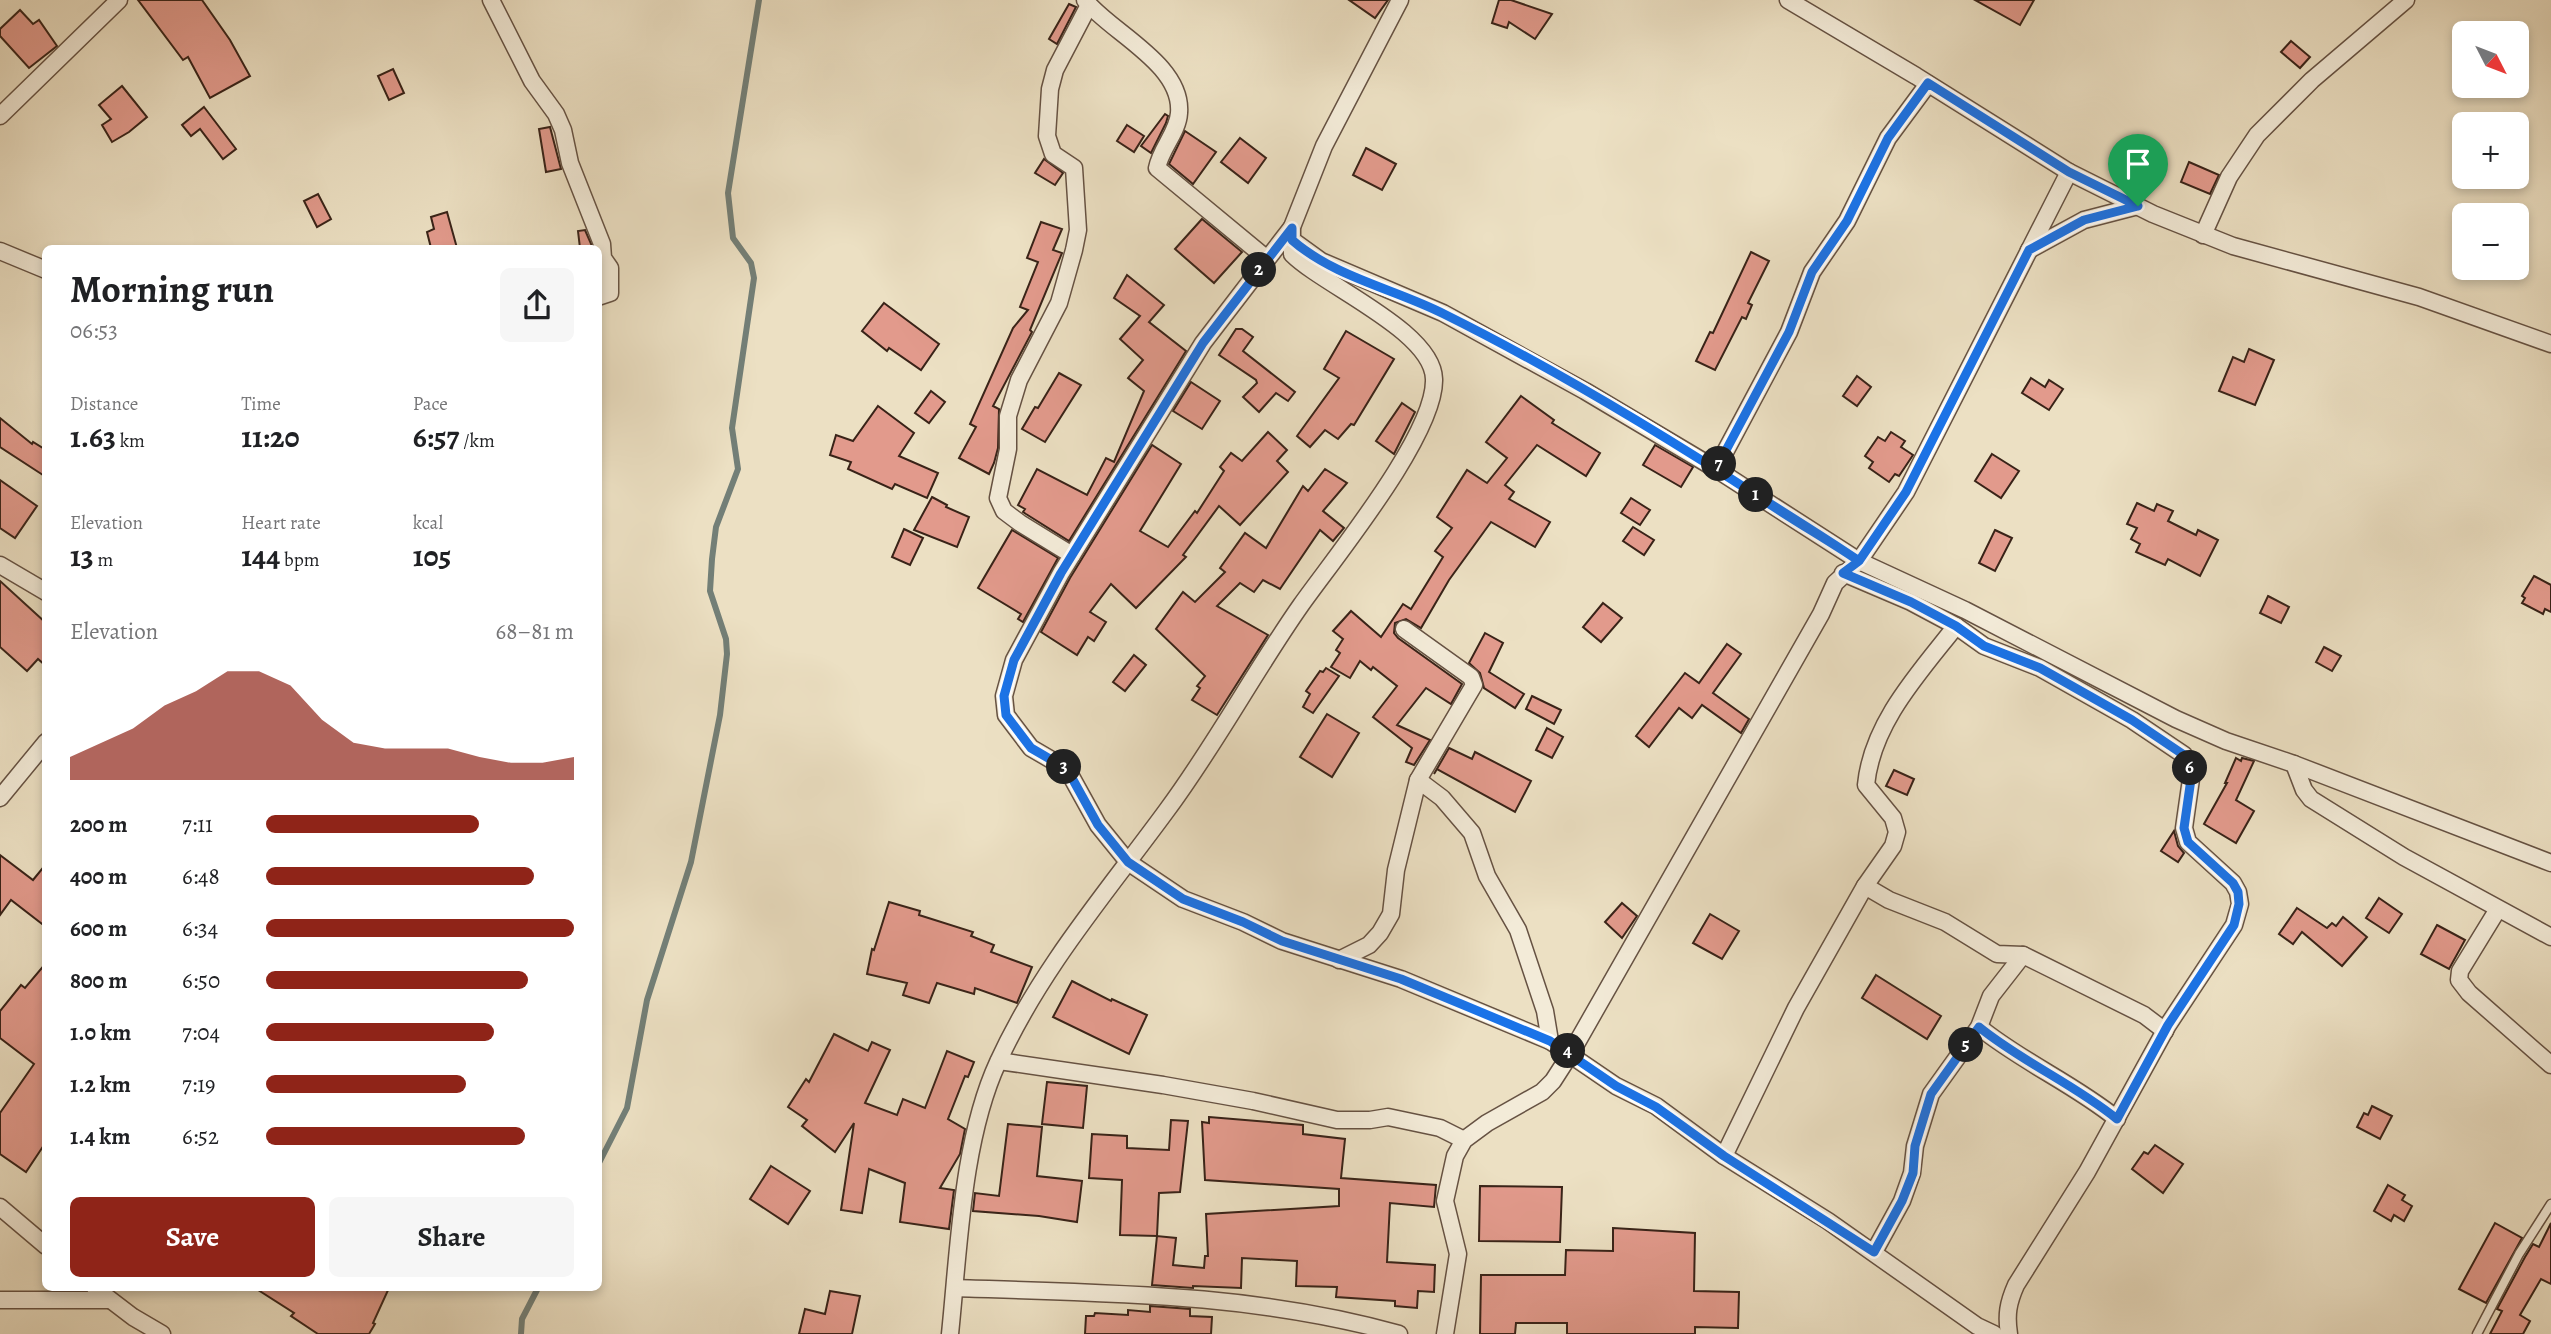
<!DOCTYPE html>
<meta charset="utf-8">
<style>
:root{--surface:#fff;--page:#f6f6f6;--text:#202124;--muted:#757577;--accent:#8f2418}
body{margin:0;font-family:Alegreya,serif;background:var(--page);color:var(--text);height:100vh;display:flex;flex-direction:column;font-size:26px;white-space:nowrap}
*{box-sizing:border-box;margin:0}
p{font-size:23px;color:var(--muted)}
.icon{flex:none;width:38px;height:38px;fill:none;stroke:currentColor;stroke-width:2;stroke-linecap:round;stroke-linejoin:round}
.map{position:relative;flex:1;overflow:hidden}
.sheet{position:absolute;left:42px;top:245px;width:560px;height:1046px;display:flex;flex-direction:column;background:var(--surface);border-radius:10px;box-shadow:0 4px 10px #0003}
.sheet>*{flex:none}
.needle{width:46px;rotate:132deg}
.controls{position:absolute;left:2452px;top:21px;display:grid;gap:14px}
.controls a{display:grid;place-items:center;width:77px;height:77px;border-radius:10px;background:var(--surface);box-shadow:0 4px 10px #0003;font-size:35px}
.pin{position:absolute;display:grid;place-items:center;width:60px;height:60px;color:#fff;margin:-72px -30px;border-radius:50% 50% 50% 0;rotate:-45deg;box-shadow:0 0 7px #0007}
.pin .icon{rotate:45deg}
.km{position:absolute;width:35px;height:35px;margin:-18px;border-radius:50%;background:#222;color:#fff;font-size:19px;line-height:35px;text-align:center}
.round{display:grid;place-items:center;flex:none;width:74px;height:74px;border-radius:10px;background:var(--page)}
.headline{display:flex;align-items:center;justify-content:space-between;height:119px;padding:0 28px}
h1{font-size:38px;font-weight:700;line-height:52px}
.figures{display:grid;grid-template-columns:repeat(3,1fr);gap:10px;height:119px;padding:7px 28px}
.figures div{display:grid;align-content:center}
.figures b{font-size:30px;font-weight:700}
.figures small{font-size:19px;font-weight:400}
.figures p{font-size:19px}
.chart{height:196px;padding:14px 28px}
.chart p{display:flex;justify-content:space-between}
.chart svg{width:100%;height:126px;margin-top:7px;fill:var(--accent);opacity:.7}
.primary-button{display:flex;gap:14px;margin-top:auto;padding:14px 28px}
.primary-button a{flex:1;height:80px;border-radius:10px;background:var(--accent);color:#fff;font-size:28px;font-weight:700;line-height:80px;text-align:center}
.primary-button a+a{background:var(--page);color:var(--text)}
ul{padding:0 28px;list-style:none;font-size:23px}
li{display:grid;grid-template-columns:112px 84px 1fr;align-items:center;height:52px}
li i{height:18px;border-radius:9px;background:var(--accent)}
.map>svg:first-child{display:block}
.lines{fill:none;stroke-linecap:round;stroke-linejoin:round}
.stream{stroke:#737f77;stroke-width:6}
.building{fill:#e29a8c;stroke:#392318;stroke-width:2}
.lane-casing{stroke:#665243;stroke-width:11}
.street-casing{stroke:#665243;stroke-width:19}
.lane{stroke:#f3ebd8;stroke-width:8}
.street{stroke:#f3ebd8;stroke-width:16}
.route-casing{stroke:#fff;stroke-width:14}
.route{stroke:#1a73e8;stroke-width:9}
</style>
<div class="map">
<svg width="2551" height="1334" viewBox="0 0 2551 1334">
<rect width="100%" height="100%" fill="#ece0c3"/>
<filter id="stains"><feTurbulence type="fractalNoise" baseFrequency=".00286" numOctaves="4"/><feColorMatrix values="0 0 0 0 .2 0 0 0 0 .09 0 0 0 0 .02 0 0 0 .5 -.17"/></filter>
<radialGradient id="worn" r=".72"><stop offset=".6" stop-color="#630" stop-opacity="0"/><stop offset="1" stop-color="#630" stop-opacity=".3"/></radialGradient>
<g class="lines">
<g class="stream">
<path d="M598,1165L627,1108L647,1000L691,862L720,715L727,654L726,639L710,591L712,559L716,527L738,469L732,428L754,278L751,263L733,238L728,193L759,0"/>
<path d="M521,1334L522,1319L538,1288"/>
</g>
</g>
<g class="building">
<path d="M138,0H202L230,40L250,76L210,98L188,57L183,60Z"/>
<path d="M1349,0H1388L1375,18Z"/>
<path d="M1499,0H1511L1552,14L1535,39L1509,22L1507,28L1492,23Z"/>
<path d="M1975,0H2034L2020,25Z"/>
<path d="M1069,4L1076,7L1057,44L1049,39Z"/>
<path d="M20,10L33,24L39,20L57,46L29,68L0,36V29Z"/>
<path d="M2291,41L2310,57L2300,68L2281,52Z"/>
<path d="M393,69L404,93L389,100L378,76Z"/>
<path d="M122,86L147,117L129,132L112,142L102,125L111,119L99,105Z"/>
<path d="M204,107L236,149L223,159L200,129L191,136L182,125Z"/>
<path d="M1165,114L1168,116L1166,123L1151,153L1141,146Z"/>
<path d="M1127,125L1144,136L1134,152L1117,141Z"/>
<path d="M550,127L561,169L546,172L539,129Z"/>
<path d="M1185,131L1216,152L1193,184L1169,164Z"/>
<path d="M1240,138L1266,158L1248,183L1221,162Z"/>
<path d="M1366,148L1396,164L1382,190L1353,175Z"/>
<path d="M2133,150L2147,158L2137,176L2122,167Z"/>
<path d="M1044,159L1063,173L1055,185L1035,173Z"/>
<path d="M2189,162L2219,175L2210,194L2181,182Z"/>
<path d="M318,194L331,219L317,227L304,201Z"/>
<path d="M447,212L457,248H431L427,232L434,229L431,217Z"/>
<path d="M1202,219L1242,252L1214,283L1175,249Z"/>
<path d="M1041,222L1062,229L1053,250L1062,253L1030,330L1032,332L993,406L999,409L998,448L994,463L989,474L959,458L976,427L970,424L1013,328L1028,310L1020,307L1038,262L1027,258Z"/>
<path d="M585,230L592,246V248H580L578,231Z"/>
<path d="M1751,252L1769,261L1748,303L1752,305L1746,319L1742,317L1715,370L1696,361L1710,332L1713,333Z"/>
<path d="M1127,275L1164,305L1149,322L1186,351L1069,541L1026,514L1023,512L1025,509L1018,505L1037,469L1087,495L1106,458L1114,462L1144,391L1128,378L1143,360L1120,339L1140,316L1114,298Z"/>
<path d="M884,303L939,344L921,370L889,348L887,351L862,331Z"/>
<path d="M1236,329H1242L1253,337L1243,351L1295,392L1288,401L1276,393L1259,412L1243,397L1257,383L1256,380L1219,355Z"/>
<path d="M1346,331L1394,359L1354,425L1351,424L1338,439L1325,430L1310,447L1297,436L1339,378L1324,369Z"/>
<path d="M2249,349L2274,360L2255,405L2219,391L2233,357L2244,362Z"/>
<path d="M1059,373L1081,385L1045,442L1022,429L1035,407L1038,408Z"/>
<path d="M1857,376L1871,387L1857,406L1843,396Z"/>
<path d="M2031,378L2045,387L2049,380L2063,389L2049,410L2022,393Z"/>
<path d="M1191,382L1220,401L1202,429L1173,411Z"/>
<path d="M931,391L945,402L929,423L915,413Z"/>
<path d="M1521,396L1554,420L1552,423L1600,453L1586,476L1537,445L1505,485L1514,492L1509,499L1550,522L1535,547L1491,522L1449,580L1421,628L1406,619L1395,623L1394,633L1398,638L1462,684L1451,704L1426,688L1397,725L1430,740L1414,765L1406,762L1412,748L1373,717L1397,686L1373,667L1371,670L1360,661L1350,678L1331,667L1340,653L1336,650L1343,639L1333,631L1351,611L1381,637L1403,604L1411,609L1443,557L1435,551L1452,528L1437,517L1467,470L1487,483L1507,458L1486,442Z"/>
<path d="M1402,403L1415,412L1394,454L1376,441Z"/>
<path d="M878,406L914,433L899,456L938,473L927,498L895,484L892,489L848,469L851,462L830,455L836,435L853,441Z"/>
<path d="M0,418L32,444L33,442L46,450V477L0,447Z"/>
<path d="M1268,432L1287,450L1277,461L1288,472L1240,525L1219,506L1183,555L1186,557L1136,608L1111,584L1090,612L1106,622L1094,641L1088,637L1077,655L1041,632L1070,578L1152,445L1181,464L1140,531L1168,547L1195,511L1197,513L1224,471L1220,467L1231,453L1242,461Z"/>
<path d="M1891,432L1905,441L1901,447L1913,455L1899,476L1895,474L1889,482L1869,468L1873,462L1865,456L1878,437L1885,441Z"/>
<path d="M1655,445L1693,467L1681,487L1643,465Z"/>
<path d="M1992,454L2019,471L2001,498L1975,481Z"/>
<path d="M1325,469L1347,483L1323,511L1344,528L1333,541L1320,530L1280,589L1263,580L1254,592L1240,583L1217,606L1268,635L1217,715L1192,700L1200,688L1197,686L1205,676L1156,629L1183,592L1195,602L1225,572L1220,568L1245,533L1266,548L1303,486L1308,491Z"/>
<path d="M0,480L37,506L15,538L0,528Z"/>
<path d="M932,497L947,505L946,507L969,517L957,547L914,530Z"/>
<path d="M1631,498L1650,510L1640,525L1621,513Z"/>
<path d="M2137,503L2154,511L2157,504L2173,511L2168,521L2196,535L2198,530L2218,540L2200,576L2168,559L2165,565L2136,552L2140,544L2131,539L2137,528L2127,524Z"/>
<path d="M1633,527L1654,540L1644,555L1623,541Z"/>
<path d="M904,529L923,538L910,565L892,557Z"/>
<path d="M1012,530L1058,558L1023,622L1018,619L1021,614L978,588Z"/>
<path d="M1995,530L2012,538L1995,571L1979,563Z"/>
<path d="M2534,576L2551,585V612L2545,609L2543,614L2522,603L2525,598L2522,596Z"/>
<path d="M0,581L46,623V666L38,659L27,671L0,647Z"/>
<path d="M2268,596L2289,607L2281,623L2260,613Z"/>
<path d="M1603,603L1622,618L1601,642L1583,627Z"/>
<path d="M1485,633L1503,643L1489,672L1524,694L1515,708L1484,688L1480,673L1469,663Z"/>
<path d="M1727,644L1741,654L1713,693L1749,719L1741,733L1702,705L1692,718L1679,708L1649,747L1636,736L1685,673L1699,683Z"/>
<path d="M2324,647L2341,656L2332,671L2316,662Z"/>
<path d="M1134,655L1146,665L1125,691L1113,682Z"/>
<path d="M1326,668L1339,676L1313,713L1303,707L1310,694L1306,691L1320,671L1323,672Z"/>
<path d="M1532,696L1561,710L1554,724L1526,709Z"/>
<path d="M1327,714L1359,733L1332,777L1300,757Z"/>
<path d="M1547,728L1563,737L1552,758L1536,750Z"/>
<path d="M1449,748L1472,759L1475,752L1531,781L1515,812L1437,769L1434,774Z"/>
<path d="M2236,758L2241,761L2242,758L2254,761L2236,800L2254,811L2236,843L2204,824L2227,783H2225Z"/>
<path d="M1894,770L1914,779L1907,795L1886,786Z"/>
<path d="M2174,831L2178,846L2184,853L2178,862L2161,851Z"/>
<path d="M0,855L33,880L46,864V927L11,900L0,915Z"/>
<path d="M2379,898L2402,914L2389,933L2366,918Z"/>
<path d="M889,902L920,911L919,915L973,932L971,936L994,945L991,952L1032,967L1017,1003L975,988L974,994L937,983L929,1003L903,995L907,983L867,974L872,949L874,950Z"/>
<path d="M1622,903L1637,916L1622,938L1605,922Z"/>
<path d="M2297,908L2327,928L2332,923L2336,926L2343,917L2367,937L2342,966L2302,932L2293,944L2279,934Z"/>
<path d="M1710,914L1739,931L1722,959L1693,943Z"/>
<path d="M2437,925L2465,940L2449,969L2421,954Z"/>
<path d="M46,963V1142L26,1172L0,1154V1113L34,1064L0,1038V1011L21,985L25,988Z"/>
<path d="M1876,975L1941,1016L1927,1039L1862,998Z"/>
<path d="M1072,981L1111,1001L1112,999L1147,1015L1129,1054L1053,1017Z"/>
<path d="M834,1034L868,1051L872,1042L890,1050L865,1103L897,1115L903,1099L925,1108L947,1051L974,1062L968,1077L965,1076L948,1119L965,1129L960,1154L940,1188L954,1190L949,1229L900,1222L905,1183L869,1169L862,1213L841,1210L854,1123L835,1152L802,1126L807,1120L788,1107L806,1079L809,1082Z"/>
<path d="M1047,1082L1087,1086L1083,1128L1042,1124Z"/>
<path d="M2372,1106L2392,1116L2380,1139L2357,1127L2364,1113L2368,1115Z"/>
<path d="M1209,1117L1303,1125V1134L1345,1139L1341,1178L1436,1185L1434,1207L1390,1203L1387,1262L1435,1265L1434,1292L1418,1291L1417,1308L1395,1306V1301L1336,1297L1337,1287L1296,1286L1297,1261L1242,1258L1241,1288L1193,1286V1288L1152,1285L1157,1236L1176,1238L1173,1265L1204,1268L1205,1256H1208L1206,1214L1339,1206V1189L1205,1180L1202,1122L1209,1123Z"/>
<path d="M1171,1120L1188,1121L1180,1192L1159,1193L1157,1236L1120,1235L1122,1180L1089,1178L1092,1134L1127,1136V1148L1169,1150Z"/>
<path d="M1008,1124L1042,1127L1037,1176L1082,1181L1077,1222L1039,1216L973,1211L975,1193L999,1196Z"/>
<path d="M2155,1145L2183,1164L2163,1193L2132,1169L2144,1152L2148,1154Z"/>
<path d="M771,1166L810,1191L788,1224L750,1199Z"/>
<path d="M2388,1185L2405,1195L2402,1200L2412,1206L2404,1221L2394,1215L2391,1221L2374,1211Z"/>
<path d="M1480,1186L1562,1187L1560,1242L1479,1241Z"/>
<path d="M2495,1223L2522,1238L2486,1303L2459,1289Z"/>
<path d="M2551,1223V1284L2541,1279L2520,1315L2530,1321L2523,1334H2490L2502,1311L2497,1309L2525,1257L2533,1244L2539,1247Z"/>
<path d="M1613,1228L1695,1233L1694,1291L1739,1292L1738,1328L1695,1327V1334H1567V1323H1516L1515,1334H1480L1481,1275H1565L1566,1250L1613,1251Z"/>
<path d="M255,1288H389L373,1323L375,1324L369,1334H318L291,1316L294,1313Z"/>
<path d="M830,1291L860,1296L852,1334H799L805,1309L825,1314Z"/>
<path d="M1150,1306L1190,1309V1316L1212,1317L1211,1334H1085L1086,1316H1094L1095,1313L1128,1315V1310L1150,1312Z"/>
</g>
<g class="lines">
<defs>
<path id="lane" d="M2477,1334L2519,1254L2551,1204"/>
<g id="street">
<path d="M491,0L532,81L556,114L563,130L570,163L602,244L603,258L610,268V293L598,297"/>
<path d="M1085,0C1110,32 1183,64 1179,113C1178,132 1161,148 1157,168L1267,259"/>
<path d="M1400,0L1324,146L1292,227V240L1321,261L1443,313L1585,391L1716,469L1859,561L1965,610L2176,719L2226,741L2294,764L2551,863"/>
<path d="M1788,0L1916,76L2069,172L2153,214L2233,246L2419,297L2551,344"/>
<path d="M0,116L119,0"/>
<path d="M1292,227L1203,343L1061,573L1014,660L1004,696L1006,715L1031,748L1067,769L1098,825L1128,862L1183,899L1243,922L1282,941L1401,979L1550,1041L1616,1086L1656,1106L1724,1156L1828,1221L1977,1326L1994,1334"/>
<path d="M2203,235L2229,177L2257,135L2312,80L2406,0"/>
<path d="M2029,250L2084,220L2138,206"/>
<path d="M0,251L46,270"/>
<path d="M1716,469L1789,332L1812,272L1847,221L1888,138L1928,84"/>
<path d="M1072,555L1020,523L1004,511L998,498L1008,449V416L1019,380L1059,303L1074,250L1078,230L1074,168L1053,154L1047,136L1050,89L1055,70L1089,5"/>
<path d="M0,565L46,592"/>
<path d="M1843,573L1911,602L1956,626L1984,646L2040,668L2132,720L2184,755L2192,772L2184,828L2188,842L2233,883L2238,892L2240,904L2234,925L2168,1025L2087,1172L2016,1285C2008,1303 2006,1315 2009,1334"/>
<path d="M2294,764L2304,790L2311,799L2404,857L2551,937"/>
<path d="M1418,780L1442,798L1472,833L1487,876L1518,930L1545,1011L1550,1041"/>
<path d="M0,798L46,742"/>
<path d="M1865,886L1889,900L1945,922L1997,954L2023,955L2144,1015L2165,1031"/>
<path d="M2498,909L2460,971L2459,980L2469,993L2551,1065"/>
<path d="M1339,960L1369,945L1380,933L1391,914L1396,870L1418,780L1474,685L1471,677L1404,629"/>
<path d="M1979,1027C2022,1062 2074,1084 2117,1119"/>
<path d="M999,1061L1163,1085L1253,1101L1337,1120H1370L1388,1117L1440,1128L1464,1140"/>
<path d="M1724,1156L1796,1008L1865,886L1893,846L1897,832L1893,818L1866,785C1872,723 1919,673 1956,626"/>
<path d="M0,1207L46,1246"/>
<path d="M1874,1252L1902,1201L1912,1173L1915,1146L1931,1094L1979,1027L1991,996L2023,955"/>
<path d="M95,1288L133,1317L162,1334"/>
<path d="M955,1288C1104,1293 1255,1293 1399,1334"/>
<path d="M0,1300H109"/>
<path d="M950,1334C959,1248 962,1140 998,1062C1041,968 1107,892 1167,810C1216,744 1254,672 1301,605C1335,557 1436,434 1434,379C1433,331 1324,286 1292,254V240"/>
<path d="M1445,1334L1458,1254L1445,1201L1455,1156L1464,1140L1487,1123L1542,1092L1553,1081L1571,1053L1821,614L1835,583L1859,561L1906,492L2069,172"/>
</g>
</defs>
<use href="#lane" class="lane-casing"/>
<use href="#street" class="street-casing"/>
<use href="#lane" class="lane"/>
<use href="#street" class="street"/>
</g>
<g class="lines">
<defs>
<path id="route" d="M2138,206L2084,220L2029,250L1906,492L1859,561C1828,540 1796,522 1765,501C1662,434 1555,369 1444,314C1395,289 1334,277 1292,240V228L1203,343L1061,573L1014,660L1004,696L1006,715L1031,748L1067,769L1098,825L1128,862L1183,899L1243,922L1282,941L1401,979L1550,1041L1616,1086L1656,1107L1724,1156L1874,1252L1902,1201L1913,1173L1915,1146L1931,1094L1979,1027C2022,1062 2074,1084 2117,1119L2168,1025L2234,925L2239,904L2238,892L2233,883L2188,842L2184,828L2192,772L2184,755L2132,720L2040,668L1984,646L1956,626L1911,602L1843,573L1859,561C1812,529 1763,500 1716,469L1789,332L1812,272L1847,221L1888,138L1928,83L2069,172L2138,206"/>
</defs>
<use href="#route" class="route-casing"/>
<use href="#route" class="route"/>
</g>
<rect width="100%" height="100%" filter="url(#stains)"/>
<rect width="100%" height="100%" fill="url(#worn)"/>
</svg>
<div class="controls">
<a><svg class="needle" viewBox="-14 -14 28 28"><path d="M0-13l5 13h-10z" fill="#e53935"/><path d="M0 13l5-13h-10z" fill="#757577"/></svg></a>
<a>+</a>
<a>−</a>
</div>
<div class="pin" style="left:2138px;top:206px;background:#1e9e55"><svg class="icon" aria-label="arrive" viewBox="0 0 24 24"><path d="M6 21V4h12l-3 4 3 4H6"/></svg></div>
<b class="km" style="left:1756px;top:495px">1</b>
<b class="km" style="left:1259px;top:270px">2</b>
<b class="km" style="left:1064px;top:767px">3</b>
<b class="km" style="left:1568px;top:1051px">4</b>
<b class="km" style="left:1966px;top:1045px">5</b>
<b class="km" style="left:2190px;top:768px">6</b>
<b class="km" style="left:1719px;top:464px">7</b>
<section class="sheet">
<div class="headline"><div><h1>Morning run</h1><p>06:53</p></div><a class="round"><svg class="icon" aria-label="share" viewBox="0 0 24 24"><path d="M12 15V3M7 8l5-5 5 5M5 13v7h14v-7"/></svg></a></div>
<div class="figures">
<div><p>Distance</p><b>1.63<small> km</small></b></div>
<div><p>Time</p><b>11:20</b></div>
<div><p>Pace</p><b>6:57<small> /km</small></b></div>
</div>
<div class="figures">
<div><p>Elevation</p><b>13<small> m</small></b></div>
<div><p>Heart rate</p><b>144<small> bpm</small></b></div>
<div><p>kcal</p><b>105</b></div>
</div>
<div class="chart"><p><span>Elevation</span>68–81 m</p>
<svg viewBox="0 0 160 44" preserveAspectRatio="none"><path d="M0 44V36L10 31L20 26L30 18L40 13L50 6L60 6L70 11L80 23L90 31L100 33L110 33L120 33L130 36L140 38L150 38L160 36V44z"/></svg>
</div>
<ul>
<li><b>200 m</b>7:11<i style="width:69%"></i></li>
<li><b>400 m</b>6:48<i style="width:87%"></i></li>
<li><b>600 m</b>6:34<i style="width:100%"></i></li>
<li><b>800 m</b>6:50<i style="width:85%"></i></li>
<li><b>1.0 km</b>7:04<i style="width:74%"></i></li>
<li><b>1.2 km</b>7:19<i style="width:65%"></i></li>
<li><b>1.4 km</b>6:52<i style="width:84%"></i></li>
</ul>
<div class="primary-button"><a>Save</a><a>Share</a></div>
</section>
</div>
